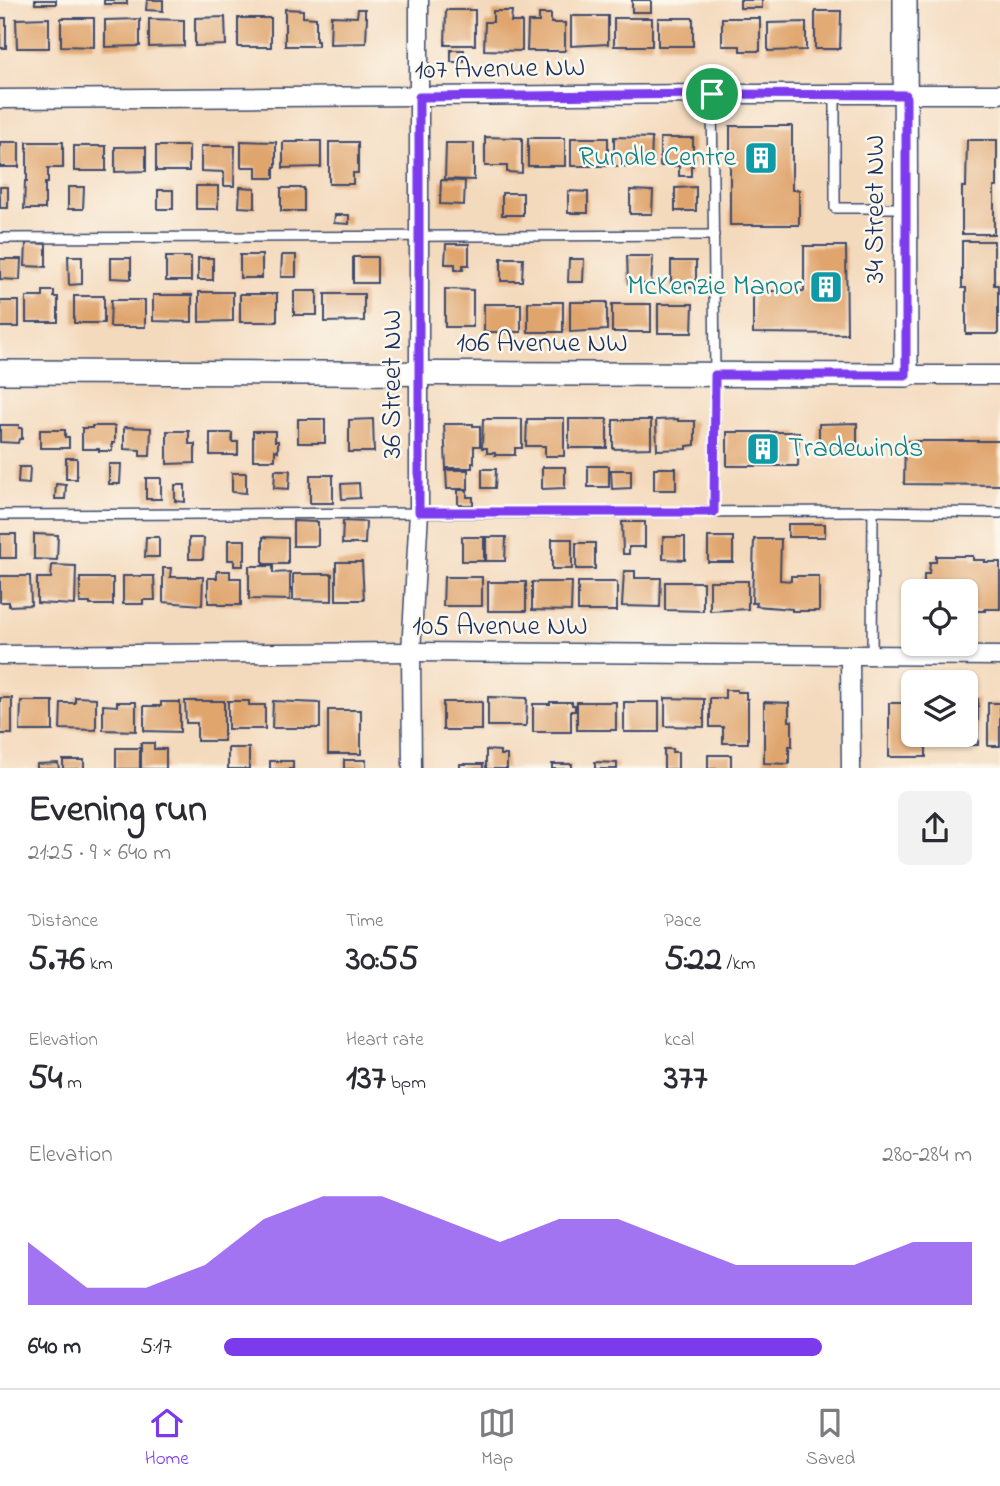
<!DOCTYPE html>
<meta charset="utf-8">
<style>
:root{--surface:#fff;--page:#f2f2f3;--text:#2b2b33;--muted:#7c7c81;--line:#e1e1e2;--accent:#7c3aed}
body{margin:0;font-family:"Indie Flower",sans-serif;background:var(--page);color:var(--text);height:100vh;display:flex;flex-direction:column;font-size:26px;white-space:nowrap}
*{box-sizing:border-box;margin:0}
p{font-size:23px;color:var(--muted)}
.icon{flex:none;width:38px;height:38px;fill:none;stroke:currentColor;stroke-width:2;stroke-linecap:round;stroke-linejoin:round}
.map{position:relative;height:768px;overflow:hidden}
.side{display:flex;flex-direction:column;background:var(--surface);flex:1}
.side>*{flex:none}
.controls{position:absolute;left:901px;top:579px;display:grid;gap:14px}
.controls a{display:grid;place-items:center;width:77px;height:77px;border-radius:10px;background:var(--surface);box-shadow:0 2px 5px #0004;font-size:35px}
.pin{position:absolute;display:grid;place-items:center;width:60px;height:60px;color:#fff;margin:-30px;border:4px solid #fff;border-radius:50%;box-shadow:0 2px 7px #0007}
.round{display:grid;place-items:center;flex:none;width:74px;height:74px;border-radius:10px;background:var(--page)}
.summary{display:flex;align-items:center;justify-content:space-between;height:119px;padding:0 28px}
h1{font-size:38px;font-weight:800;line-height:52px}
.figures{display:grid;grid-template-columns:repeat(3,1fr);gap:10px;height:119px;padding:7px 28px}
.figures div{display:grid;align-content:center}
.figures b{font-size:35px;font-weight:800}
.figures small{font-size:19px;font-weight:400}
.figures p{font-size:19px}
.chart{height:196px;padding:14px 28px}
.chart p{display:flex;justify-content:space-between}
.chart svg{width:100%;height:126px;margin-top:7px;fill:var(--accent);opacity:.7}
ul{padding:0 28px;list-style:none;font-size:23px}
li{display:grid;grid-template-columns:112px 84px 1fr;align-items:center;height:52px}
li i{height:18px;border-radius:9px;background:var(--accent)}
.tab-bar{display:flex;justify-content:space-around;align-items:center;height:98px;border-top:2px solid var(--line);background:var(--surface);font-size:19px;color:var(--muted)}
.tab-bar a{display:grid;justify-items:center;gap:4px}
.tab-bar .current{color:var(--accent)}
.map>svg:first-child{display:block}
.building{fill:#e0a56d}
.lines{fill:none;stroke-linecap:round;stroke-linejoin:round}
.service-casing{stroke:#3c496c;stroke-width:12}
.minor-casing{stroke:#3c496c;stroke-width:21}
.tertiary-casing{stroke:#3c496c;stroke-width:26}
.service{stroke:#fff;stroke-width:9}
.minor{stroke:#fff;stroke-width:18}
.tertiary{stroke:#fff;stroke-width:23}
.route-casing{stroke:#fff;stroke-width:14}
.route{stroke:#7c3aed;stroke-width:9}
.labels{text-anchor:middle;dominant-baseline:central;stroke-width:5;stroke-linejoin:round;paint-order:stroke}
.street-label{font-size:28px;fill:#1b2f5e;stroke:#fbf7ec}
.culture-label{font-size:28px;fill:#0d838f;stroke:#fbf7ec;text-anchor:end}
</style>
<div class="map">
<svg width="1000" height="769" viewBox="0 0 1000 769">
<rect width="100%" height="100%" fill="#fbf7ec"/>
<filter id="ink" filterUnits="userSpaceOnUse"><feTurbulence type="fractalNoise" baseFrequency=".0143" numOctaves="2"/><feDisplacementMap in="SourceGraphic" scale="14" xChannelSelector="R" yChannelSelector="G"/><feConvolveMatrix kernelMatrix="1 2 1 2 8 2 1 2 1" color-interpolation-filters="sRGB"/></filter>
<filter id="wash" filterUnits="userSpaceOnUse"><feTurbulence type="fractalNoise" baseFrequency=".00686" numOctaves="4" result="noise"/><feDisplacementMap in="SourceGraphic" scale="28" xChannelSelector="R" yChannelSelector="G"/><feGaussianBlur stdDeviation="1.57" result="paint"/><feColorMatrix in="noise" values="0 0 0 0 0 0 0 0 0 0 0 0 0 0 0 0 0 1.4 0 .05"/><feComposite in="paint" operator="in"/></filter>
<g filter="url(#wash)">
<rect width="100%" height="100%" fill="#f4dabd"/>
<g id="blocks">
<g class="building">
<rect x="35" y="0" width="21" height="4"/>
<rect x="104" y="0" width="23" height="4"/>
<path d="M147,0H163V11L146,10Z"/>
<rect x="632" y="0" width="19" height="12"/>
<rect x="740" y="0" width="22" height="8"/>
<path d="M285,9L303,10V17L316,18V41H318V46H285Z"/>
<path d="M358,9H365V17H367L366,43L330,44L331,16L357,17Z"/>
<path d="M446,10H475V45H445Z"/>
<path d="M493,11H512L511,22H522V51L484,50L485,22H493Z"/>
<path d="M815,11H841L840,49H815Z"/>
<path d="M539,14H551V23H565V51H527L528,22H539Z"/>
<path d="M571,16H608V44L571,46Z"/>
<path d="M225,17L226,45L195,46V18Z"/>
<rect x="0" y="18" width="6" height="30"/>
<path d="M49,18V48H17L16,19Z"/>
<path d="M61,18H94V47L61,46Z"/>
<rect x="238" y="18" width="33" height="29"/>
<rect x="614" y="18" width="38" height="28"/>
<rect x="658" y="18" width="35" height="28"/>
<path d="M722,18H760V51H740V46H722Z"/>
<path d="M140,19V46L105,47V20Z"/>
<path d="M149,19L184,20V46L149,47Z"/>
<path d="M806,22V50L768,51V23Z"/>
<rect x="451" y="50" width="13" height="12"/>
<path d="M730,126H792V190H799V225H730Z"/>
<path d="M485,137L522,138V173L507,172V166H485Z"/>
<path d="M614,137L652,138L651,167L614,166Z"/>
<rect x="528" y="138" width="37" height="28"/>
<rect x="571" y="138" width="37" height="28"/>
<path d="M660,138H693V166H691V176H679V166H660Z"/>
<path d="M967,140H997V187H994V234H962V187H966Z"/>
<path d="M241,141L276,142V167H274V178H256V167H241Z"/>
<path d="M298,141H321V167L283,168V142H298Z"/>
<rect x="0" y="142" width="19" height="25"/>
<path d="M27,142H63V168H48V183H45V209H24L25,181H27Z"/>
<path d="M329,142H358V173H353V184H329Z"/>
<path d="M446,143H474V180L445,179Z"/>
<rect x="74" y="146" width="32" height="25"/>
<rect x="156" y="146" width="33" height="25"/>
<path d="M201,146H235L234,186H224V172L201,171Z"/>
<path d="M115,147H146V171L115,172Z"/>
<path d="M441,180L465,181L464,205L440,204Z"/>
<rect x="196" y="186" width="22" height="23"/>
<rect x="0" y="187" width="8" height="21"/>
<path d="M68,187H84L83,209H68Z"/>
<path d="M240,187L255,188V208L239,207Z"/>
<path d="M696,187V211H675V188Z"/>
<rect x="281" y="188" width="23" height="23"/>
<rect x="158" y="190" width="15" height="19"/>
<path d="M630,190L653,191L652,214H630Z"/>
<path d="M568,191L588,192V213H568Z"/>
<rect x="502" y="193" width="21" height="22"/>
<path d="M335,215H349V224L334,223Z"/>
<path d="M962,241H994V285H998V334H966V288H962Z"/>
<path d="M26,243L46,244V267L25,266Z"/>
<path d="M446,244H469V265H463V270H455V264H445Z"/>
<path d="M804,246H846L847,334L753,333V291H804Z"/>
<rect x="240" y="255" width="22" height="23"/>
<path d="M282,255H296V277H281Z"/>
<path d="M68,256H82V284L69,285Z"/>
<path d="M627,256H653L651,284H628Z"/>
<rect x="166" y="257" width="25" height="24"/>
<rect x="353" y="257" width="24" height="26"/>
<path d="M111,258H131V279L111,278Z"/>
<rect x="198" y="258" width="15" height="22"/>
<path d="M501,258H523L522,281H501Z"/>
<path d="M0,259H21L20,280L0,279Z"/>
<path d="M569,259H584L583,282H568Z"/>
<rect x="671" y="261" width="25" height="27"/>
<path d="M445,289L473,290V327H445Z"/>
<path d="M43,291H54V297H58V322H26V297H43Z"/>
<rect x="294" y="291" width="23" height="24"/>
<path d="M199,292H233V321L199,322Z"/>
<rect x="240" y="294" width="37" height="28"/>
<path d="M325,294H364V321L325,322Z"/>
<path d="M153,295H192V322L153,321Z"/>
<rect x="74" y="296" width="30" height="27"/>
<path d="M111,300H145V327H110Z"/>
<rect x="0" y="301" width="19" height="26"/>
<rect x="528" y="302" width="35" height="30"/>
<path d="M570,302H607V330L570,332Z"/>
<rect x="484" y="304" width="37" height="28"/>
<rect x="612" y="304" width="39" height="28"/>
<path d="M658,304H693L692,333H658Z"/>
<path d="M544,418H564V456H545V446H526L527,419H544Z"/>
<rect x="298" y="419" width="27" height="24"/>
<path d="M373,419L374,452H349V420Z"/>
<path d="M483,419H522V448H515V455H495V453H487V448H482Z"/>
<rect x="569" y="419" width="38" height="29"/>
<path d="M678,419V421H695V445L687,446V449L657,450L656,420Z"/>
<path d="M613,420H651V448L613,449Z"/>
<path d="M857,423V445H819V424Z"/>
<path d="M444,424H473V426H480V446H474V463H472V468H446Z"/>
<path d="M0,425H19V428H22V439H19L18,443L0,442Z"/>
<path d="M92,426H115V443H112V451H99V449H82V428H92Z"/>
<path d="M124,427L151,428L150,456H140V450L124,449Z"/>
<path d="M40,430H65V437H69V448H40Z"/>
<path d="M167,431H189V444H195V463L167,464Z"/>
<path d="M253,431H275V441H278V451L275,450V460H253Z"/>
<path d="M727,432H799L798,466H727Z"/>
<path d="M210,433H232V442H238V455H210Z"/>
<path d="M905,441H1000V485L904,484Z"/>
<rect x="66" y="458" width="11" height="21"/>
<path d="M109,464H121L120,484H109Z"/>
<rect x="588" y="466" width="21" height="21"/>
<path d="M19,467H30L29,484L18,483Z"/>
<path d="M542,467H565V488L542,489Z"/>
<rect x="654" y="468" width="22" height="22"/>
<path d="M482,469H496L495,488H482Z"/>
<path d="M275,470H290L289,489L274,488Z"/>
<path d="M446,470H468V489H447Z"/>
<path d="M611,470H631V488L612,489Z"/>
<path d="M232,473H246V493L232,492Z"/>
<rect x="310" y="475" width="23" height="28"/>
<rect x="146" y="478" width="15" height="21"/>
<path d="M359,483L360,498L342,499L341,484Z"/>
<path d="M56,484L66,485L65,499H55Z"/>
<path d="M175,485H185V502L175,501Z"/>
<path d="M458,490H467V497H473V505H458Z"/>
<path d="M293,521L318,522V546H293Z"/>
<path d="M343,521L366,522L365,544H342Z"/>
<path d="M622,522H645V547H629V554H623Z"/>
<rect x="788" y="524" width="37" height="13"/>
<rect x="0" y="534" width="16" height="24"/>
<path d="M34,534L58,535L57,560L34,559Z"/>
<path d="M146,537H159V557H145Z"/>
<path d="M263,537L288,538V564H263Z"/>
<rect x="462" y="537" width="22" height="24"/>
<path d="M486,537H506L505,561H486Z"/>
<path d="M663,537H685V560L663,559Z"/>
<rect x="708" y="537" width="25" height="25"/>
<path d="M189,538H204L203,559H189Z"/>
<rect x="552" y="539" width="20" height="30"/>
<path d="M754,539H781L780,580L791,581V576H819V611H792V609L756,606L757,603H752Z"/>
<path d="M228,540H245V560H243V566H234V560H228Z"/>
<rect x="576" y="543" width="19" height="26"/>
<path d="M936,556H973V560H985L984,562H1000V609H985V611H971V605H966V592H924V574H929L930,562H936Z"/>
<path d="M336,562H362L364,600H336Z"/>
<path d="M52,565L76,566L75,605L37,603V578H51Z"/>
<path d="M249,566H273V573L290,572V600L249,599Z"/>
<path d="M163,568H171L170,577H203L202,605L163,602Z"/>
<path d="M217,571H230V578H241V605H218V603H208V578H217Z"/>
<path d="M624,571H635V578H661L660,607L622,606Z"/>
<path d="M293,574H332V601L293,600Z"/>
<path d="M0,576H30L31,605L9,606V602H0Z"/>
<path d="M123,576H154L155,600H143V604H123Z"/>
<path d="M444,577H482V606H443Z"/>
<path d="M80,578H113V605H90V603H80Z"/>
<path d="M710,581H748V609L710,611Z"/>
<rect x="488" y="582" width="38" height="29"/>
<path d="M532,582H572L571,611L532,610Z"/>
<rect x="578" y="582" width="39" height="29"/>
<path d="M665,582H703V611L665,610Z"/>
<path d="M725,690H737V692H746V699H748V743H723V727H710V698H725Z"/>
<path d="M75,697L96,698V730L60,729L61,703H75Z"/>
<path d="M488,697L527,698L526,726H488Z"/>
<rect x="0" y="698" width="12" height="36"/>
<path d="M665,698L704,699V727L665,726Z"/>
<path d="M966,699H978V745H937V735H966Z"/>
<path d="M21,701H53V731H20Z"/>
<path d="M185,701H224V741H197V723H186Z"/>
<path d="M228,701H249V705H265V729H228Z"/>
<path d="M273,701L320,703V728H272Z"/>
<path d="M117,702H136V731L103,730V705L117,706Z"/>
<path d="M161,702H180V732L144,731V706H161Z"/>
<rect x="443" y="702" width="39" height="28"/>
<path d="M550,702H572V705H575V711H571V732H533V704H550Z"/>
<rect x="577" y="702" width="39" height="28"/>
<rect x="624" y="702" width="35" height="30"/>
<path d="M764,702L789,703V721H792V746H789V764L764,763Z"/>
<path d="M889,703H914V735H926V757H889Z"/>
<rect x="988" y="703" width="12" height="43"/>
<rect x="328" y="710" width="33" height="44"/>
<path d="M141,743H154V749H166V769H141Z"/>
<rect x="116" y="748" width="24" height="21"/>
<rect x="228" y="748" width="21" height="21"/>
<path d="M664,749H673L672,752H678V769H664Z"/>
<path d="M486,750L500,751V755H507V769H486Z"/>
<rect x="708" y="755" width="23" height="14"/>
<rect x="63" y="760" width="21" height="9"/>
<rect x="344" y="760" width="22" height="9"/>
<rect x="270" y="761" width="23" height="8"/>
<path d="M595,762L617,763V769H595Z"/>
<path d="M58,763L59,769H37V764Z"/>
<rect x="460" y="764" width="23" height="5"/>
<rect x="552" y="764" width="20" height="5"/>
</g>
</g>
</g>
<g filter="url(#ink)">
<use href="#blocks" fill-opacity="0" stroke="#3c496c" stroke-width="2"/>
<g class="lines">
<defs>
<g id="service">
<path d="M712,94L715,375L714,511"/>
<path d="M835,94V208H906"/>
<path d="M0,238L714,235"/>
<path d="M0,515L873,511L1000,513"/>
<path d="M872,656L873,511"/>
</g>
<g id="minor">
<path d="M0,99L712,94H1000"/>
<path d="M906,375H1000"/>
<path d="M0,655L411,652L1000,656"/>
<path d="M850,656L851,769"/>
<path d="M412,769L411,652L419,512V0"/>
</g>
<path id="tertiary" d="M0,372L906,375L905,0"/>
</defs>
<use href="#service" class="service-casing"/>
<use href="#minor" class="minor-casing"/>
<use href="#tertiary" class="tertiary-casing"/>
<use href="#service" class="service"/>
<use href="#minor" class="minor"/>
<use href="#tertiary" class="tertiary"/>
</g>
</g>
<g class="lines" filter="url(#ink)">
<defs>
<path id="route" d="M712,94L906,95V375H715L714,512H419V97Z"/>
</defs>
<use href="#route" class="route-casing"/>
<use href="#route" class="route"/>
</g>
<defs>
<symbol id="building-square" viewBox="-11 -11 22 22"><rect x="-9" y="-9" width="18" height="18" rx="4" fill="#0f9aa8" stroke="#fbf7ec"/><path d="M-4-6H4V6H1V3H-1V6H-4ZM-2.5-4.3h1.7v1.8h-1.7ZM.8-4.3h1.7v1.8H.8ZM-2.5-1h1.7V.8h-1.7ZM.8-1h1.7V.8H.8Z" fill="#fff"/></symbol>
</defs>
<g fill-rule="evenodd">
<use href="#building-square" x="742" y="139" width="38" height="38"/>
<use href="#building-square" x="807" y="268" width="38" height="38"/>
<use href="#building-square" x="744" y="430" width="38" height="38"/>
</g>
<g class="labels">
<g class="street-label">
<text transform="translate(500 70) rotate(-1)">107 Avenue NW</text>
<text transform="translate(876 209) rotate(-90)">34 Street NW</text>
<text x="542" y="344">106 Avenue NW</text>
<text transform="translate(393 384) rotate(-90)">36 Street NW</text>
<text x="500" y="627">105 Avenue NW</text>
</g>
<g class="culture-label">
<text x="736" y="158">Rundle Centre</text>
<text x="802" y="287">McKenzie Manor</text>
<text x="788" y="449" text-anchor="start">Tradewinds</text>
</g>
</g>
</svg>
<div class="controls">
<a><svg class="icon" aria-label="locate" viewBox="0 0 24 24"><circle cx="12" cy="12" r="6"/><path d="M12 2v4M12 18v4M2 12h4M18 12h4"/></svg></a>
<a><svg class="icon" aria-label="layers" viewBox="0 0 24 24"><path d="M12 4l9 5-9 5-9-5zM3 14l9 5 9-5"/></svg></a>
</div>
<div class="pin" style="left:712px;top:94px;background:#1e9e55"><svg class="icon" aria-label="arrive" viewBox="0 0 24 24"><path d="M6 21V4h12l-3 4 3 4H6"/></svg></div>
</div>
<section class="side">
<div class="summary"><div><h1>Evening run</h1><p>21:25 · 9 × 640 m</p></div><a class="round"><svg class="icon" aria-label="share" viewBox="0 0 24 24"><path d="M12 15V3M7 8l5-5 5 5M5 13v7h14v-7"/></svg></a></div>
<div class="figures">
<div><p>Distance</p><b>5.76<small> km</small></b></div>
<div><p>Time</p><b>30:55</b></div>
<div><p>Pace</p><b>5:22<small> /km</small></b></div>
</div>
<div class="figures">
<div><p>Elevation</p><b>54<small> m</small></b></div>
<div><p>Heart rate</p><b>137<small> bpm</small></b></div>
<div><p>kcal</p><b>377</b></div>
</div>
<div class="chart"><p><span>Elevation</span>280–284 m</p>
<svg viewBox="0 0 160 44" preserveAspectRatio="none"><path d="M0 44V22L10 38L20 38L30 30L40 14L50 6L60 6L70 14L80 22L90 14L100 14L110 22L120 30L130 30L140 30L150 22L160 22V44z"/></svg>
</div>
<ul>
<li><b>640 m</b>5:17<i style="width:80%"></i></li>
</ul>
</section>
<nav class="tab-bar">
<a class="current"><svg class="icon" aria-label="home" viewBox="0 0 24 24"><path d="M3 11l9-7 9 7M6 9v11h12V9"/></svg>Home</a>
<a><svg class="icon" aria-label="map" viewBox="0 0 24 24"><path d="M3 6l6-2 6 2 6-2v14l-6 2-6-2-6 2zM9 4v14M15 6v14"/></svg>Map</a>
<a><svg class="icon" aria-label="saved" viewBox="0 0 24 24"><path d="M7 4h10v16l-5-4-5 4z"/></svg>Saved</a>
</nav>
